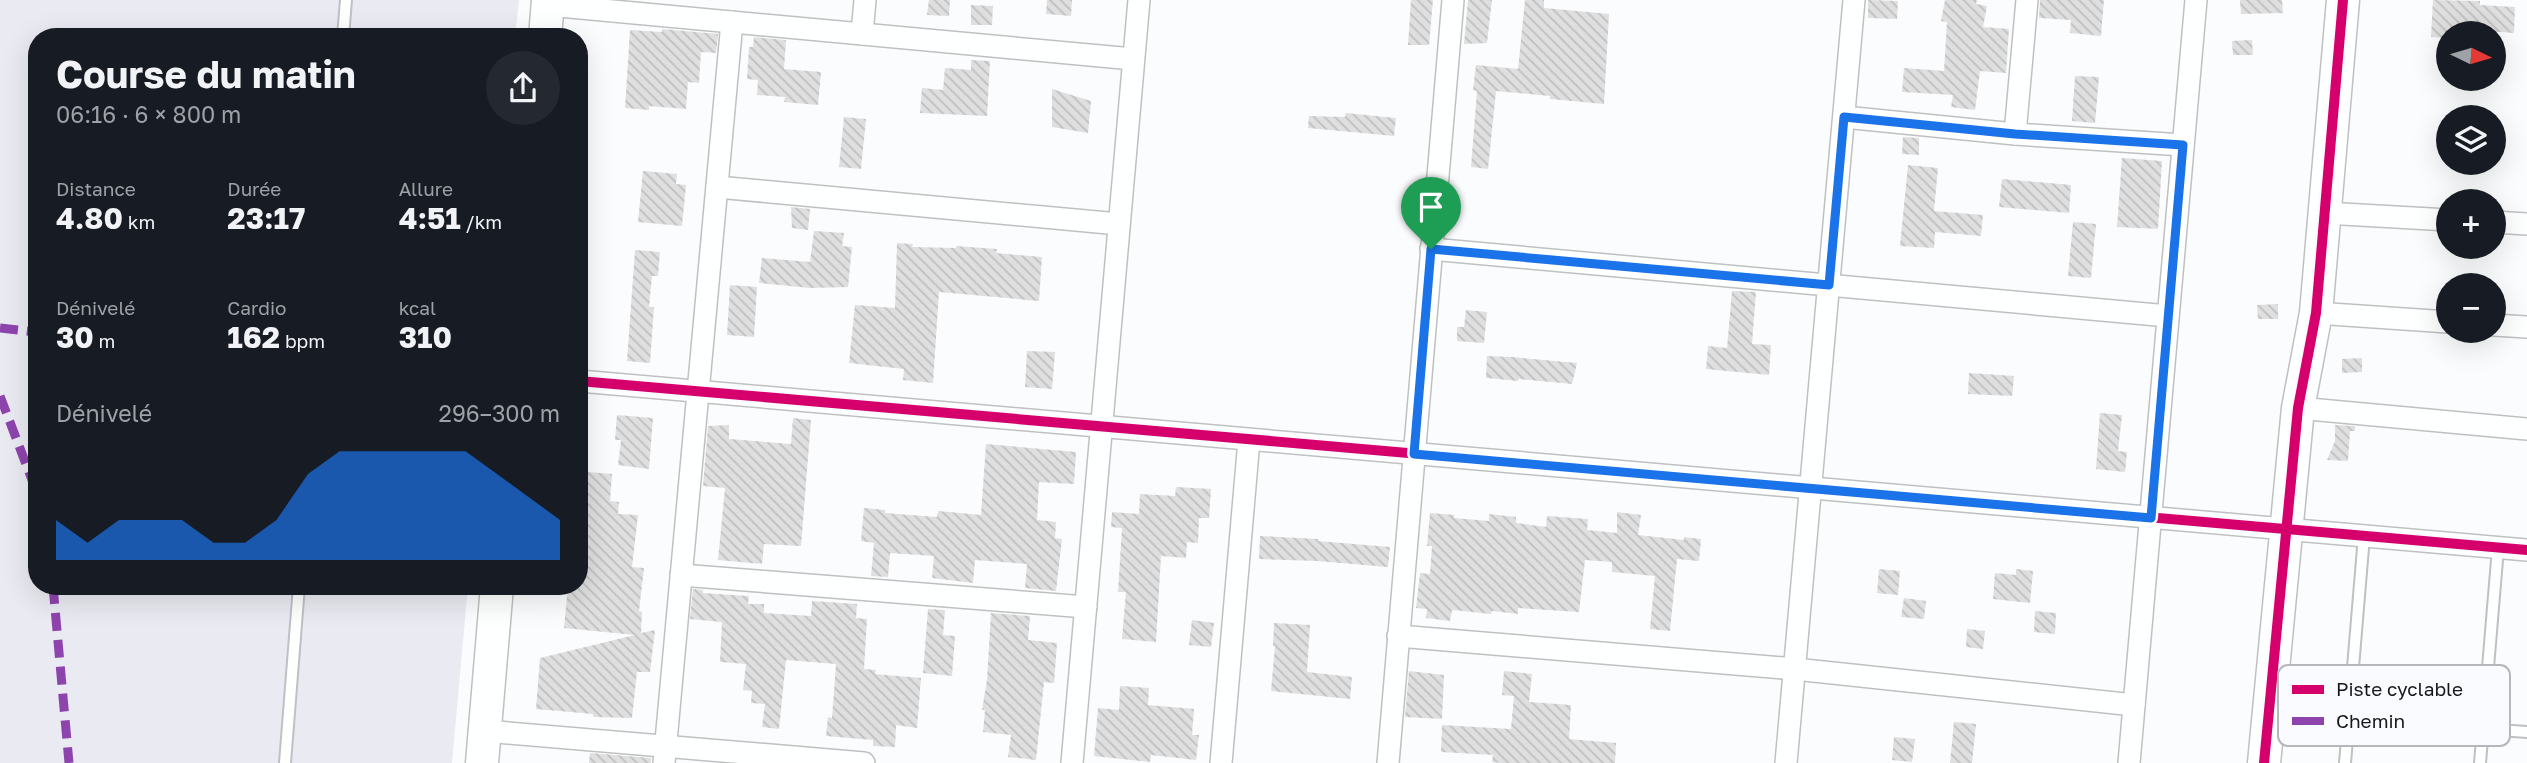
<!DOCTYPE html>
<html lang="fr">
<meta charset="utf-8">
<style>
:root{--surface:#171b24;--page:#242831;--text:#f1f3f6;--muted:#9ea1a6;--accent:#1a73e8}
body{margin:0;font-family:"Golos Text",sans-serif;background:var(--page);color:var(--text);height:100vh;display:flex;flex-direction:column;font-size:26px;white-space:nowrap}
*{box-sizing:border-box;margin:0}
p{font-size:23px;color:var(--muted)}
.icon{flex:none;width:38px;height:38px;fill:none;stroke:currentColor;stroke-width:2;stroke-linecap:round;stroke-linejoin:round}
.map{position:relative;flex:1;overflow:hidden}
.sheet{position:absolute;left:28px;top:28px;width:560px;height:567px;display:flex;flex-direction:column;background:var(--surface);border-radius:28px;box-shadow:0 7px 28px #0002}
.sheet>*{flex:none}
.needle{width:46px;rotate:95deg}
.tools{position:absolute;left:2436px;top:21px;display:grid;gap:14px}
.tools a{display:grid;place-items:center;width:70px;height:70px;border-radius:50%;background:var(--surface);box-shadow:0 7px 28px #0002;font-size:35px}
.pin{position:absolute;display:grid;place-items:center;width:60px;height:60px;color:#fff;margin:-72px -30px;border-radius:50% 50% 50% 0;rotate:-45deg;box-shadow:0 0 7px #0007}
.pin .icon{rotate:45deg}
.round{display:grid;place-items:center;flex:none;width:74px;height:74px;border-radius:37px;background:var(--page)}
.overview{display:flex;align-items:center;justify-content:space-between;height:119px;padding:0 28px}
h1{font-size:38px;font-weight:700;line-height:52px}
.stats{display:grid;grid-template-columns:repeat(3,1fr);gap:10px;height:119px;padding:7px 28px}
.stats div{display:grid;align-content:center}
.stats b{font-size:30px;font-weight:700}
.stats small{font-size:19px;font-weight:400}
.stats p{font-size:19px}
.chart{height:196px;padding:14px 28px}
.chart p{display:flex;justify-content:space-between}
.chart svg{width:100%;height:126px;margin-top:7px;fill:var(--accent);opacity:.7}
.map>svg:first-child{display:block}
.built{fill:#eaebf2}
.building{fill:url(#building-back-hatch)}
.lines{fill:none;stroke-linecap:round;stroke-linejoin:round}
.lane-casing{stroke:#bfc0c1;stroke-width:14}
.street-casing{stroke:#bfc0c1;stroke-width:24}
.secondary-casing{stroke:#bfc0c1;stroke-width:35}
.lane{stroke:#feffff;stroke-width:10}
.street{stroke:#feffff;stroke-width:21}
.secondary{stroke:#feffff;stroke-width:32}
.quiet{stroke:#8e44ad;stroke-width:9;stroke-dasharray:18 9;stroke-linecap:butt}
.cycleway-casing{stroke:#fafbff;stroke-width:15}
.cycleway{stroke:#d6006c;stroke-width:10}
.route-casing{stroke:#fff;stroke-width:14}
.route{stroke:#1a73e8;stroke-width:9}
.key{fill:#fafbff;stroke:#b6b7ba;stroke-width:2}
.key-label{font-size:19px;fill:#161718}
</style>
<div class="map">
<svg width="2527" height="763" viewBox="0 0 2527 763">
<defs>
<pattern id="building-back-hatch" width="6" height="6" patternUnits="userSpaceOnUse" patternTransform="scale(1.75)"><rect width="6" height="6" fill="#e0dfe0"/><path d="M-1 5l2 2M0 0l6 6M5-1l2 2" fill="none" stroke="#bfbfbf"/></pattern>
</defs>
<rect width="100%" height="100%" fill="#fbfcfe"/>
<path class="built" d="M0,0H519L515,37H37V586H468L452,763H0Z"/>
<g class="building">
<path d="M929,0H950L949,16L927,15Z"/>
<path d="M1047,0H1072L1071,16L1046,14Z"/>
<path d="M1411,0H1433L1429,45H1408Z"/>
<path d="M1468,0H1492L1487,43L1464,44Z"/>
<path d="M1525,0H1544V8L1609,14L1604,104L1550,99V96L1496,91L1488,169L1471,167L1477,91L1473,90L1476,65L1518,69Z"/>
<path d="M1868,0L1898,1L1897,19L1868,18Z"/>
<path d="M1945,0H1977L1976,4L1987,6L1983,27L2009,29L2006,73L1980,71L1975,110L1951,107L1953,95L1902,92L1904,68L1944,71L1947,22L1941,21Z"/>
<path d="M2040,0H2104L2101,36L2070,33L2071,20L2039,18Z"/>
<path d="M2240,0H2282L2283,13L2241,14Z"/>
<path d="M2433,0L2480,1V5L2515,7L2514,33L2458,29V33H2448V38L2431,37Z"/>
<path d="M971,5L993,6L992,25H971Z"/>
<path d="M662,29L718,34L716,53L701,52L699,83L688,82L686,109L649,106V110L625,108L630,30L662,32Z"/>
<path d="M754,37L786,40L784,69L821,72L818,105L784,102L785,97L757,95L758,80L747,79L749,47H753Z"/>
<path d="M2252,40L2253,55H2233L2232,41Z"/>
<path d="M971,60L990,61L987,116L920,113L922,88L943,90L945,68L971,70Z"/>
<path d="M2075,76L2099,77L2095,123L2072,121Z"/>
<path d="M1052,89L1091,101L1088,133L1052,127Z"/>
<path d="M1346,113L1396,118L1394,136L1308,128L1309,116L1345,117Z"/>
<path d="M844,117L866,119L861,169L839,167Z"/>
<path d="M1903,137L1919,138V155L1902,154Z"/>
<path d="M2122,158L2162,161L2158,229L2117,227Z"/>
<path d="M1908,165L1938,168L1934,211L1983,215L1981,236L1935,232L1934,248L1900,246Z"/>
<path d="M643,171L677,174L676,184L686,185L682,226L638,222Z"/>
<path d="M2002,179L2071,185L2069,213L1999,207Z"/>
<path d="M791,207L810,209L808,230L792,228Z"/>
<path d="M2073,222L2096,224L2091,278L2068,276Z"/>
<path d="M814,231L844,233L842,246L852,247L848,287L810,288L759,283L762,258L810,262Z"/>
<path d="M897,243L913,244L912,247L956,248V246L997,249L996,253L1042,257L1039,301L939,292L933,383L903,380L904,369L849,363L855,305L895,308Z"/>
<path d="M635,250L660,252L658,276H652L649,307H654L650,363L627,361Z"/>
<path d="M730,285L757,287L754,337L727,335Z"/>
<path d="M1732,291L1756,292L1752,344L1771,345L1769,375L1706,369L1708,346L1727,348Z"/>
<path d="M2278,304V319H2258L2257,305Z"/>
<path d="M1466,310L1487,312L1484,343L1457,341V327H1464Z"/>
<path d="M1027,351L1055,352L1052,389L1025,387Z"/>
<path d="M1487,356L1511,357L1577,363L1572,384L1518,379V381L1486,378Z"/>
<path d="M2362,358V372L2342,373V359Z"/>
<path d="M1969,373L2014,376L2012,396L1968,394Z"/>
<path d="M2100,413L2122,415L2118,451L2127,452L2125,472L2096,469Z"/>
<path d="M617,415L653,418L649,469L618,465L621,440H615Z"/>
<path d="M793,418L811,420L801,546L764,544L762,564L718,560L725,488L703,486L708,426L729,425V439L791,444Z"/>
<path d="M2335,425L2355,426V431H2350L2348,461L2327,460L2335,441Z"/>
<path d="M986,444L1076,452L1074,484L1039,482L1037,520L1056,522L1055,538L1062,539L1056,591L1025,588L1027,564L975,560L973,583L932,578L934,556L890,553L888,577L871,576L874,543L861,541L864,508L885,510V513L937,517L938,511L981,515Z"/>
<path d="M587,472L612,474L610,501L619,502L618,514L638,515L632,567L644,568L639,611L642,612L641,633L655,630L650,672H637L632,718L593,717V714L536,709L540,658L635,635L564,628L568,586H579V499L584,500Z"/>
<path d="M1176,487L1211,489L1209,518H1199L1198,543L1187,542L1186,558L1161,556L1156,642L1122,639L1126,592H1118L1122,528L1111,527L1112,512L1139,514L1140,494L1175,496Z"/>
<path d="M1617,512L1641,515L1638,535L1684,540V537L1701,539L1699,561L1677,559L1670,631L1650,629L1655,576L1612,572V562L1585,560L1579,612L1518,608V614L1492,611L1491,614L1452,610L1450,621L1426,618L1427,609L1416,608L1420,573L1430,574L1432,546H1427L1430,513L1454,515V518L1489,521V514L1516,517V523L1546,527L1547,516L1588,519L1587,530L1617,533Z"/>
<path d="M1260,536L1318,539V541L1390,547L1388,567L1317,561L1259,559Z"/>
<path d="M1879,569L1900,571L1898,595L1877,593Z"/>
<path d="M2016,569L2033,571L2030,603L1993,599L1995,573L2016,575Z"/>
<path d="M693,589L703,590V593L749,596L748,604H764V613L811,616L812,601L857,604L856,618L867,619L864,669L876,670L875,674L921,678L917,728L896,725L895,747L873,746V740L826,736L828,717L832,718L836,664L786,660L779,729L762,727L765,704L751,703L752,691L743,690L746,664L720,662L722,622L690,619Z"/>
<path d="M1904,598L1926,601L1924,619L1901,617Z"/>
<path d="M928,609L945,610L943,635L955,636L952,676L923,673Z"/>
<path d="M2035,611L2056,613L2055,634L2034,632Z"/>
<path d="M991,613L1030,616L1028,640L1057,643L1054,683L1044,682L1036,760L1008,757L1011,735L983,732L985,710H982L987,680Z"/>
<path d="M1192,620L1214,623L1211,647L1189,645Z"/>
<path d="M1274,623L1310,625L1307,672L1352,677L1350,699L1271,691L1275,646H1273Z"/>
<path d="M1967,629L1985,631L1983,649L1966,647Z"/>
<path d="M1409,671L1444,675L1442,719L1405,717Z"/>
<path d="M1504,671L1532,674L1529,702L1571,705L1569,739L1616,743L1615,763H1502L1492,762L1493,755L1441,752L1442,725L1511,729L1514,696L1502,695Z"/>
<path d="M1120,686L1149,688L1148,705L1194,709L1192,735H1199L1196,760L1151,755L1150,762L1094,756L1098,708L1119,710Z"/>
<path d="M1954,722L1976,724L1972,763H1950Z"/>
<path d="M1894,737L1915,739L1912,762L1892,760Z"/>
<path d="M590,753L651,758V763H589Z"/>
</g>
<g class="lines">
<defs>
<g id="lane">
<path d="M343,37L346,0"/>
<path d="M2271,714L2527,732"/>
<path d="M285,763L299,586"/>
<path d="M2345,763L2364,536"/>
<path d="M2480,763L2498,548"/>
</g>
<g id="street">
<path d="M548,5L1133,59"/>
<path d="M862,34L865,0"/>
<path d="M1844,117L2015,134L2183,145"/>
<path d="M2015,134L2027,0"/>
<path d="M717,187L1119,224"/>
<path d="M2325,213L2448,220"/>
<path d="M2494,222L2527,224"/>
<path d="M1431,249L2168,316"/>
<path d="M2316,313L2448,322"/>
<path d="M2494,325L2527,327"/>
<path d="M579,381L2527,550"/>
<path d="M2298,408L2527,429"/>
<path d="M681,575L1086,607"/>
<path d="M1398,636L1795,669L2134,705"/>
<path d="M485,731L864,763"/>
<path d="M664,763L732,22"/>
<path d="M1072,763L1139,0"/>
<path d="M1221,763L1249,440"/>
<path d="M1388,763L1453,0"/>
<path d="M1786,763L1854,0"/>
<path d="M2129,763L2196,0"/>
</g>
<g id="secondary">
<path d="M545,37L548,0"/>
<path d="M482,763L497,586"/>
<path d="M2264,763L2298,408L2316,313L2343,0"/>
</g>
</defs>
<use href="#lane" class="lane-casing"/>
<use href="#street" class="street-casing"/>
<use href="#secondary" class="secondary-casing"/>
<use href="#lane" class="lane"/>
<use href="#street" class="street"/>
<use href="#secondary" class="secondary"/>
<g class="quiet">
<path d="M0,328L37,332"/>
<path d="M0,396L37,493"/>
<path d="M53,586L69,763"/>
</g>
<defs>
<g id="cycleway">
<path d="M579,381L2527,550"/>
<path d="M2264,763L2298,408L2316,313L2343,0"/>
</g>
</defs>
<use href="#cycleway" class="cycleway-casing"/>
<use href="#cycleway" class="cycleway"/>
</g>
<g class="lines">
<defs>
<path id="route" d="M1844,117L2015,134L2183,145L2151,518L1414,454L1431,249L1829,285Z"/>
</defs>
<use href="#route" class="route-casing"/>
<use href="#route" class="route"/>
</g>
<rect x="2278" y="665" width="232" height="81" rx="10" class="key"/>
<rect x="2292" y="685" width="32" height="9" fill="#d6006c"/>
<rect x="2292" y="717" width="32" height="8" fill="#8e44ad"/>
<g class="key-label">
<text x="2336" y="696">Piste cyclable</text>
<text x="2336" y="728">Chemin</text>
</g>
</svg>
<div class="tools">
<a><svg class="needle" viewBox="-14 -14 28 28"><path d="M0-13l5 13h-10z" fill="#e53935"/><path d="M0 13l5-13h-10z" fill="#9ea1a6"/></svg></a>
<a><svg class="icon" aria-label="layers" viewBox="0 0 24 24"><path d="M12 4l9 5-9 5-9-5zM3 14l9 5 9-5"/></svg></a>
<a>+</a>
<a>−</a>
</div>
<div class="pin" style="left:1431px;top:249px;background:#1e9e55"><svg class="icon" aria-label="arrive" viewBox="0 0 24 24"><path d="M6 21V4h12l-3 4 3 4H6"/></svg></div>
<section class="sheet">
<div class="overview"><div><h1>Course du matin</h1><p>06:16 · 6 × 800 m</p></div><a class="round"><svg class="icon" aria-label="share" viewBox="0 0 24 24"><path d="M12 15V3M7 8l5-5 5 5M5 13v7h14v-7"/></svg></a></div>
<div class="stats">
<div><p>Distance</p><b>4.80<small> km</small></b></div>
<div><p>Durée</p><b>23:17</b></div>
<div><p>Allure</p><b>4:51<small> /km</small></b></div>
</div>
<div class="stats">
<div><p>Dénivelé</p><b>30<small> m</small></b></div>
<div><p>Cardio</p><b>162<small> bpm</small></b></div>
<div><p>kcal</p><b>310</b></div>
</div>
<div class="chart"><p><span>Dénivelé</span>296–300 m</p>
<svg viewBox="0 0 160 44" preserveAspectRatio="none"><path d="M0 44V30L10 38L20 30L30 30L40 30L50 38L60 38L70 30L80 14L90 6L100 6L110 6L120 6L130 6L140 14L150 22L160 30V44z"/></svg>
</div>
</section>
</div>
